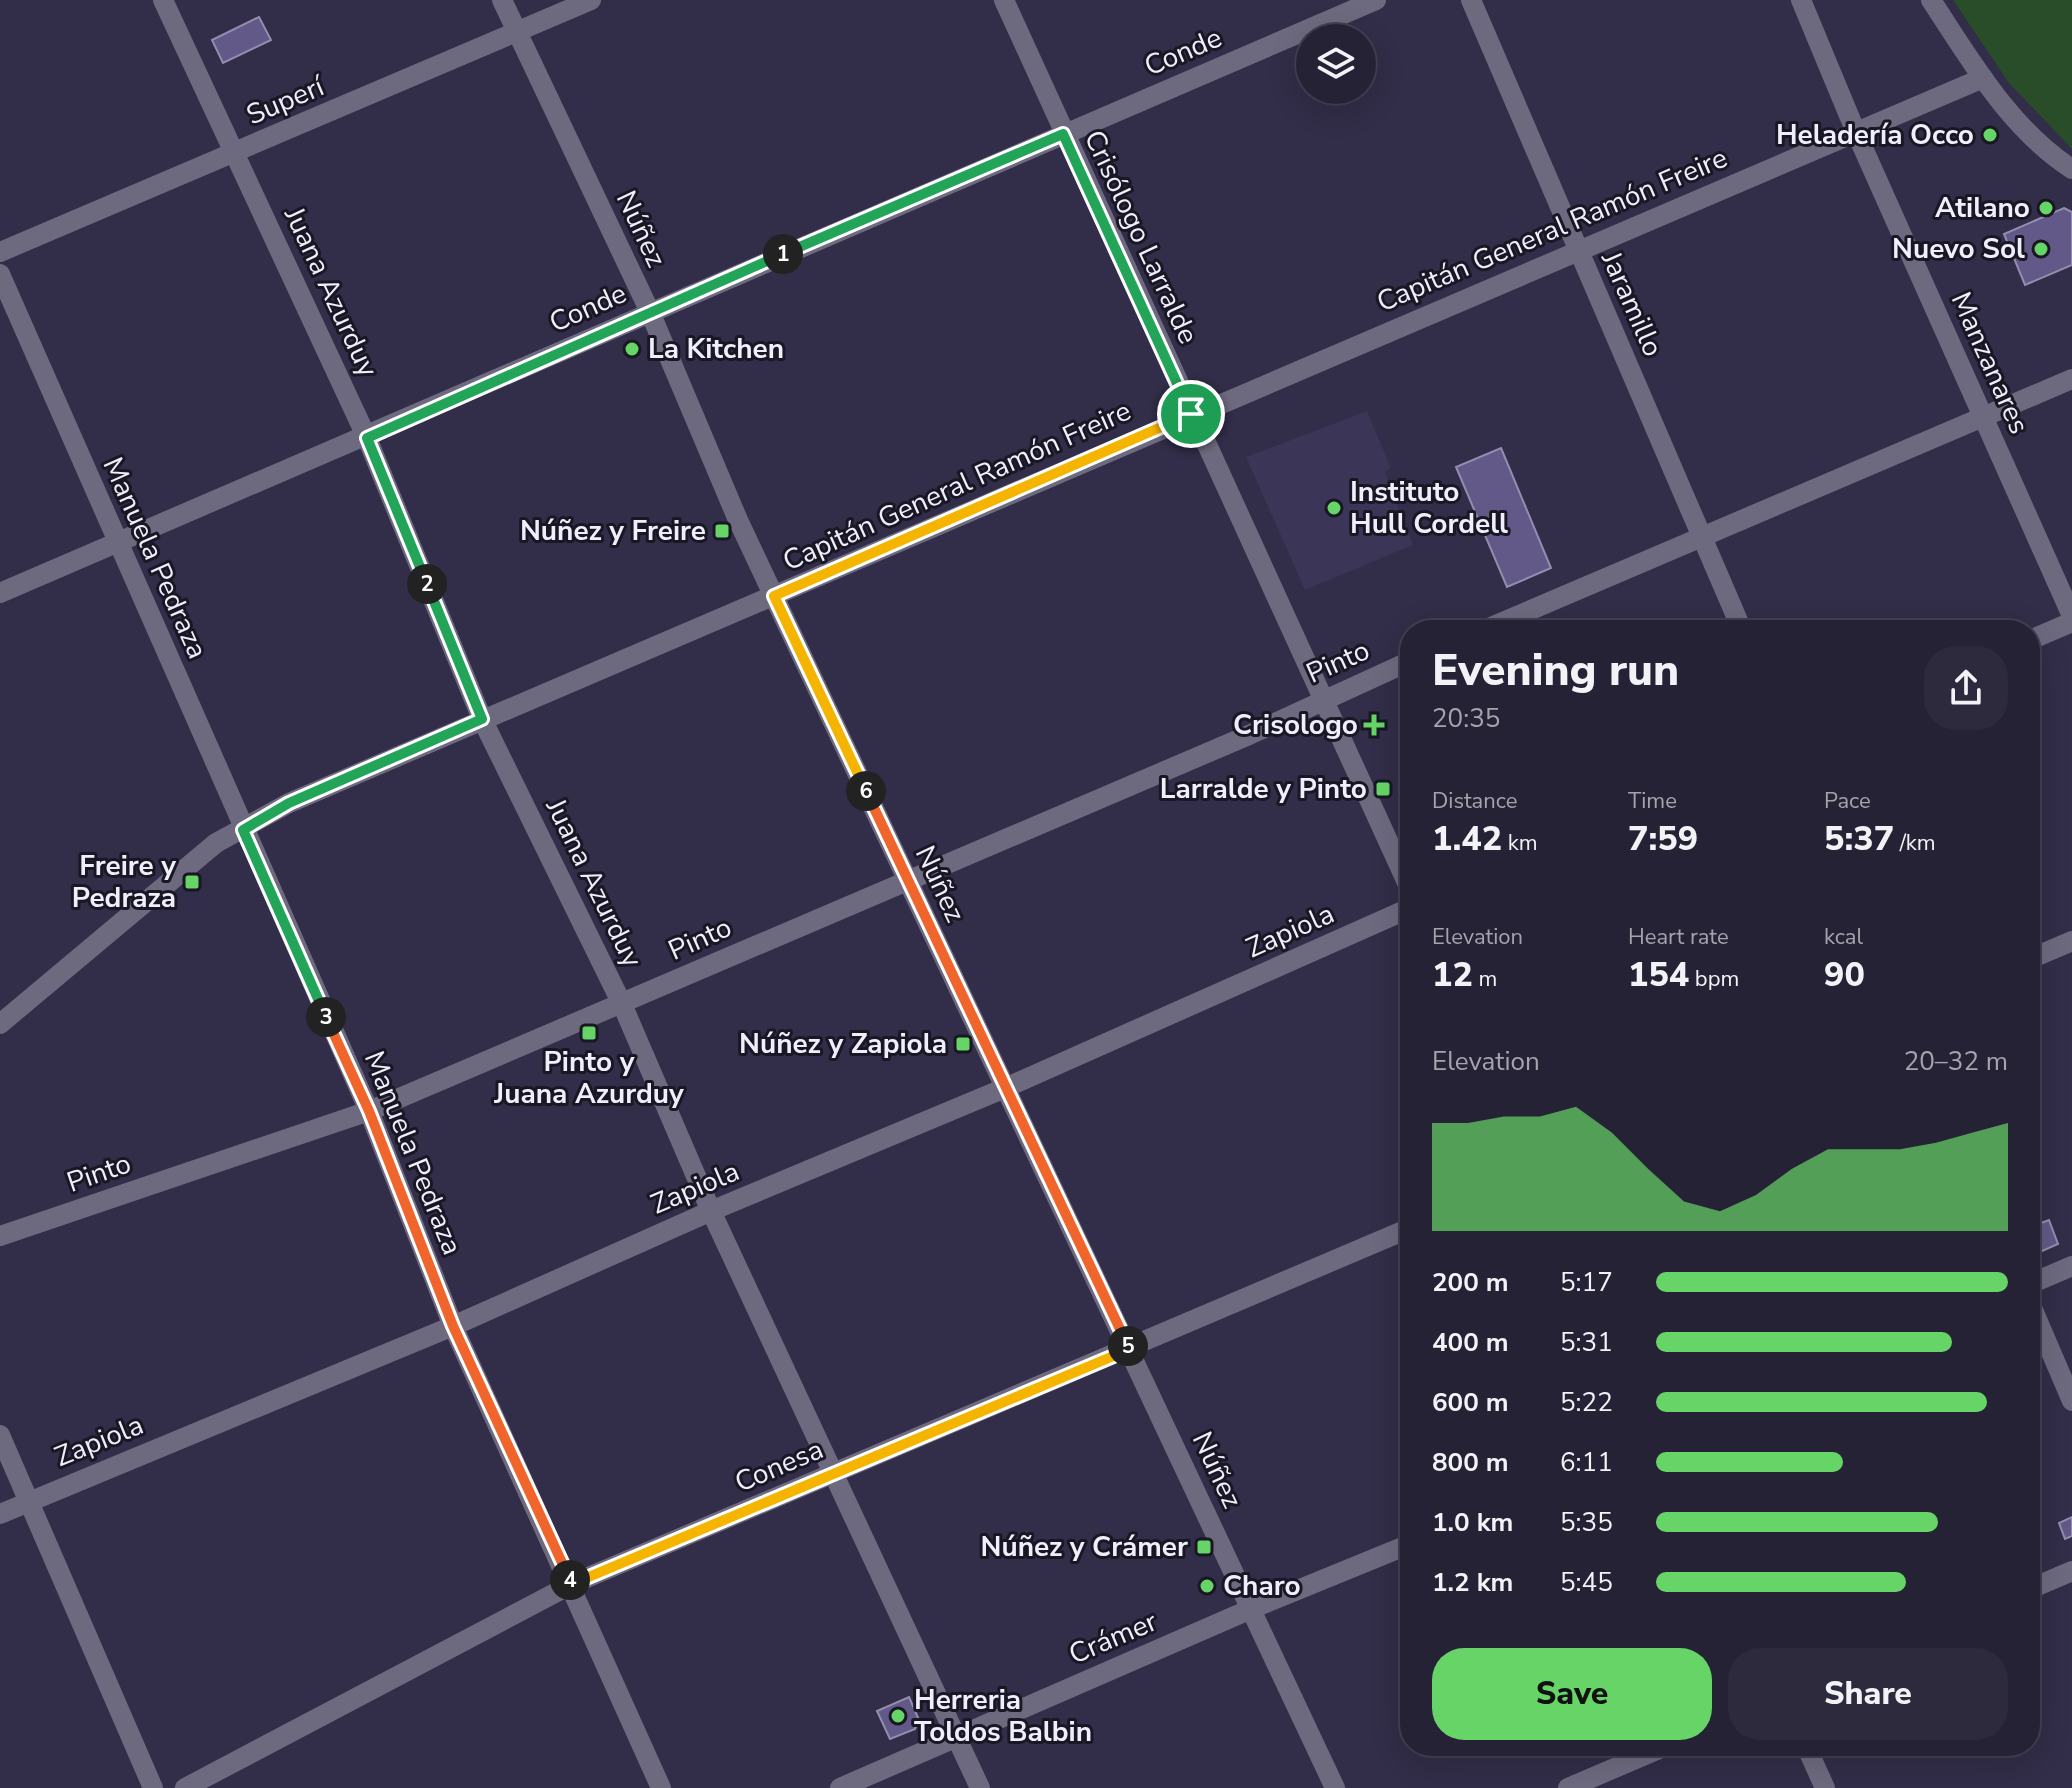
<!DOCTYPE html>
<meta charset="utf-8">
<style>
:root{--surface:#262236;--page:#2e2a3e;--text:#f1f3f6;--muted:#a4a4ad;--line:#423f51;--accent:#66d466}
body{margin:0;font-family:"Nunito Sans",sans-serif;background:var(--page);color:var(--text);height:100vh;display:flex;flex-direction:column;font-size:30px;white-space:nowrap}
*{box-sizing:border-box;margin:0}
p{font-size:26px;color:var(--muted)}
.icon{flex:none;width:44px;height:44px;fill:none;stroke:currentColor;stroke-width:2;stroke-linecap:round;stroke-linejoin:round}
.map{position:relative;flex:1;overflow:hidden}
.details{position:absolute;left:1400px;top:620px;width:640px;height:1136px;display:flex;flex-direction:column;background:var(--surface);border-radius:32px;box-shadow:0 8px 32px #0002,0 0 0 2px var(--line)}
.details>*{flex:none}
.buttons{position:absolute;left:1296px;top:24px;display:grid;gap:16px}
.buttons a{display:grid;place-items:center;width:80px;height:80px;border-radius:50%;background:var(--surface);box-shadow:0 8px 32px #0002,0 0 0 2px var(--line);font-size:40px}
.pin{position:absolute;display:grid;place-items:center;width:68px;height:68px;color:#fff;margin:-34px;border:4px solid #fff;border-radius:50%;box-shadow:0 2px 8px #0007}
.km{position:absolute;width:40px;height:40px;margin:-20px;border-radius:50%;background:#222;color:#fff;font-size:22px;line-height:40px;text-align:center}
.round{display:grid;place-items:center;flex:none;width:84px;height:84px;border-radius:32px;background:var(--page)}
.headline{display:flex;align-items:center;justify-content:space-between;height:136px;padding:0 32px}
h1{font-size:44px;font-weight:800;line-height:60px}
.figures{display:grid;grid-template-columns:repeat(3,1fr);gap:12px;height:136px;padding:8px 32px}
.figures div{display:grid;align-content:center}
.figures b{font-size:34px;font-weight:800}
.figures small{font-size:22px;font-weight:400}
.figures p{font-size:22px}
.chart{height:224px;padding:16px 32px}
.chart p{display:flex;justify-content:space-between}
.chart svg{width:100%;height:144px;margin-top:8px;fill:var(--accent);opacity:.7}
.button{display:flex;gap:16px;margin-top:auto;padding:16px 32px}
.button a{flex:1;height:92px;border-radius:32px;background:var(--accent);color:#111;font-size:32px;font-weight:800;line-height:92px;text-align:center}
.button a+a{background:var(--page);color:var(--text)}
ul{padding:0 32px;list-style:none;font-size:26px}
li{display:grid;grid-template-columns:128px 96px 1fr;align-items:center;height:60px}
li i{height:20px;border-radius:10px;background:var(--accent)}
.map>svg:first-child{display:block}
.built{fill:#3b3557}
.green{fill:#294d29}
.building{fill:#625988;stroke:#938eae;stroke-width:2}
.lines{fill:none;stroke-linecap:round;stroke-linejoin:round}
.minor{stroke:#6d6a7f;stroke-width:20}
.split-1-casing{stroke:#fff;stroke-width:16}
.split-2-casing{stroke:#fff;stroke-width:16}
.split-3-casing{stroke:#fff;stroke-width:16}
.split-4-casing{stroke:#fff;stroke-width:16}
.split-5-casing{stroke:#fff;stroke-width:16}
.split-6-casing{stroke:#fff;stroke-width:16}
.split-7-casing{stroke:#fff;stroke-width:16}
.split-1{stroke:#22a559;stroke-width:10}
.split-2{stroke:#22a559;stroke-width:10}
.split-3{stroke:#22a559;stroke-width:10}
.split-4{stroke:#f0652b;stroke-width:10}
.split-5{stroke:#f5b400;stroke-width:10}
.split-6{stroke:#f0652b;stroke-width:10}
.split-7{stroke:#f5b400;stroke-width:10}
.poi-dot{fill:#66d466;stroke:#191724;stroke-width:3}
.labels{text-anchor:middle;dominant-baseline:central;stroke-width:6;stroke-linejoin:round;paint-order:stroke}
.street-label{font-size:28px;fill:#efeefc;stroke:#191724}
.poi-label{font-size:28px;font-weight:bold;fill:#efeefc;stroke:#191724;text-anchor:end}
</style>
<div class="map">
<svg width="2072" height="1788" viewBox="0 0 2072 1788">
<rect width="100%" height="100%" fill="#322d48"/>
<path class="built" d="M1367,411L1391,468L1385,472L1413,545L1305,590L1246,457Z"/>
<path class="green" d="M1953,0H2072V149L2009,83Z"/>
<g class="building">
<path d="M259,17L271,40L223,63L212,40Z"/>
<path d="M1617,197L1622,208L1592,220L1586,217L1583,211Z"/>
<path d="M2064,208L2072,212V265L2025,285L2004,234Z"/>
<path d="M1501,448L1551,568L1507,587L1456,467Z"/>
<path d="M2049,1220L2058,1244L2040,1252L2030,1246V1227Z"/>
<path d="M2072,1517V1536L2065,1539L2059,1523Z"/>
<path d="M909,1697L919,1720L915,1729L890,1739L877,1711Z"/>
</g>
<g class="lines">
<g class="minor">
<path d="M163,0L367,438L482,719L622,1004L711,1211L980,1788"/>
<path d="M502,0L650,312L738,520L1335,1788"/>
<path d="M1004,0L1410,889"/>
<path d="M1471,0L1742,630"/>
<path d="M1801,0L1855,130L2072,616"/>
<path d="M1931,0C1971,61 2010,129 2072,169"/>
<path d="M0,252L591,0"/>
<path d="M0,274L369,1111L453,1326L661,1788"/>
<path d="M0,593L1376,0"/>
<path d="M1484,630L2072,379"/>
<path d="M2030,640L2072,622"/>
<path d="M2030,959L2072,941"/>
<path d="M0,1024L216,843L289,803L1983,78"/>
<path d="M0,1236L369,1111L1249,735L1410,661"/>
<path d="M2030,1284L2072,1266"/>
<path d="M2030,1303L2072,1401"/>
<path d="M0,1435L153,1788"/>
<path d="M0,1514L453,1326L711,1211L1005,1088L1410,908"/>
<path d="M2030,1589L2072,1571"/>
<path d="M1806,1746L1825,1788"/>
<path d="M185,1788L572,1584L1410,1228"/>
<path d="M840,1788L1251,1609L1410,1544"/>
<path d="M1568,1788L1666,1746"/>
</g>
</g>
<g class="lines">
<defs>
<path id="split-1" d="M783,254L1063,134L1191,414"/>
<path id="split-2" d="M427,584L367,438L783,254"/>
<path id="split-3" d="M326,1017L243,830L289,803L482,719L427,584"/>
<path id="split-4" d="M326,1017L369,1111L453,1326L570,1580"/>
<path id="split-5" d="M570,1580L572,1584L1130,1349L1128,1346"/>
<path id="split-6" d="M866,791L1128,1346"/>
<path id="split-7" d="M866,791L774,596L1191,414"/>
</defs>
<use href="#split-1" class="split-1-casing"/>
<use href="#split-2" class="split-2-casing"/>
<use href="#split-3" class="split-3-casing"/>
<use href="#split-4" class="split-4-casing"/>
<use href="#split-5" class="split-5-casing"/>
<use href="#split-6" class="split-6-casing"/>
<use href="#split-7" class="split-7-casing"/>
<use href="#split-1" class="split-1"/>
<use href="#split-2" class="split-2"/>
<use href="#split-3" class="split-3"/>
<use href="#split-4" class="split-4"/>
<use href="#split-5" class="split-5"/>
<use href="#split-6" class="split-6"/>
<use href="#split-7" class="split-7"/>
</g>
<g class="poi-dot">
<circle cx="1990" cy="135" r="8"/>
<circle cx="2046" cy="208" r="8"/>
<circle cx="2041" cy="249" r="8"/>
<circle cx="632" cy="349" r="8"/>
<circle cx="1334" cy="508" r="8"/>
<rect x="714" y="523" width="16" height="16" rx="4"/>
<path d="M1370 713h8v8h8v8h-8v8h-8v-8h-8v-8h8z"/>
<rect x="1375" y="781" width="16" height="16" rx="4"/>
<rect x="184" y="874" width="16" height="16" rx="4"/>
<rect x="581" y="1025" width="16" height="16" rx="4"/>
<rect x="955" y="1036" width="16" height="16" rx="4"/>
<rect x="1196" y="1539" width="16" height="16" rx="4"/>
<circle cx="1207" cy="1586" r="8"/>
<circle cx="898" cy="1716" r="8"/>
</g>
<g class="labels">
<g class="street-label">
<text transform="translate(1183 52) rotate(-23)">Conde</text>
<text transform="translate(285 101) rotate(-23)">Superí</text>
<text transform="translate(641 229) rotate(65)">Núñez</text>
<text transform="translate(1552 230) rotate(-23)">Capitán General Ramón Freire</text>
<text transform="translate(1141 237) rotate(65)">Crisólogo Larralde</text>
<text transform="translate(331 292) rotate(65)">Juana Azurduy</text>
<text transform="translate(1632 304) rotate(66)">Jaramillo</text>
<text transform="translate(588 308) rotate(-24)">Conde</text>
<text transform="translate(1990 363) rotate(66)">Manzanares</text>
<text transform="translate(957 486) rotate(-24)">Capitán General Ramón Freire</text>
<text transform="translate(155 558) rotate(66)">Manuela Pedraza</text>
<text transform="translate(1338 662) rotate(-24)">Pinto</text>
<text transform="translate(594 883) rotate(64)">Juana Azurduy</text>
<text transform="translate(940 884) rotate(65)">Núñez</text>
<text transform="translate(1290 931) rotate(-24)">Zapiola</text>
<text transform="translate(700 939) rotate(-24)">Pinto</text>
<text transform="translate(413 1153) rotate(68)">Manuela Pedraza</text>
<text transform="translate(99 1173) rotate(-19)">Pinto</text>
<text transform="translate(695 1188) rotate(-23)">Zapiola</text>
<text transform="translate(99 1441) rotate(-22)">Zapiola</text>
<text transform="translate(779 1466) rotate(-23)">Conesa</text>
<text transform="translate(1217 1470) rotate(65)">Núñez</text>
<text transform="translate(1113 1638) rotate(-23)">Crámer</text>
</g>
<g class="poi-label">
<text x="1974" y="135">Heladería Occo</text>
<text x="2030" y="208">Atilano</text>
<text x="2025" y="249">Nuevo Sol</text>
<text x="648" y="349" text-anchor="start">La Kitchen</text>
<text x="1350" y="492" text-anchor="start">Instituto<tspan x="1350" dy="32">Hull Cordell</tspan></text>
<text x="706" y="531">Núñez y Freire</text>
<text x="1358" y="725">Crisologo</text>
<text x="1367" y="789">Larralde y Pinto</text>
<text x="176" y="866">Freire y<tspan x="176" dy="32">Pedraza</tspan></text>
<text x="947" y="1044">Núñez y Zapiola</text>
<text x="589" y="1062" text-anchor="middle">Pinto y<tspan x="589" dy="32">Juana Azurduy</tspan></text>
<text x="1188" y="1547">Núñez y Crámer</text>
<text x="1223" y="1586" text-anchor="start">Charo</text>
<text x="914" y="1700" text-anchor="start">Herreria<tspan x="914" dy="32">Toldos Balbin</tspan></text>
</g>
</g>
</svg>
<div class="buttons">
<a><svg class="icon" aria-label="layers" viewBox="0 0 24 24"><path d="M12 4l9 5-9 5-9-5zM3 14l9 5 9-5"/></svg></a>
</div>
<div class="pin" style="left:1191px;top:414px;background:#1e9e55"><svg class="icon" aria-label="arrive" viewBox="0 0 24 24"><path d="M6 21V4h12l-3 4 3 4H6"/></svg></div>
<b class="km" style="left:783px;top:254px">1</b>
<b class="km" style="left:427px;top:584px">2</b>
<b class="km" style="left:326px;top:1017px">3</b>
<b class="km" style="left:570px;top:1580px">4</b>
<b class="km" style="left:1128px;top:1346px">5</b>
<b class="km" style="left:866px;top:791px">6</b>
<section class="details">
<div class="headline"><div><h1>Evening run</h1><p>20:35</p></div><a class="round"><svg class="icon" aria-label="share" viewBox="0 0 24 24"><path d="M12 15V3M7 8l5-5 5 5M5 13v7h14v-7"/></svg></a></div>
<div class="figures">
<div><p>Distance</p><b>1.42<small> km</small></b></div>
<div><p>Time</p><b>7:59</b></div>
<div><p>Pace</p><b>5:37<small> /km</small></b></div>
</div>
<div class="figures">
<div><p>Elevation</p><b>12<small> m</small></b></div>
<div><p>Heart rate</p><b>154<small> bpm</small></b></div>
<div><p>kcal</p><b>90</b></div>
</div>
<div class="chart"><p><span>Elevation</span>20–32 m</p>
<svg viewBox="0 0 160 44" preserveAspectRatio="none"><path d="M0 44V11L10 11L20 9L30 9L40 6L50 14L60 25L70 35L80 38L90 33L100 25L110 19L120 19L130 19L140 17L150 14L160 11V44z"/></svg>
</div>
<ul>
<li><b>200 m</b>5:17<i style="width:100%"></i></li>
<li><b>400 m</b>5:31<i style="width:84%"></i></li>
<li><b>600 m</b>5:22<i style="width:94%"></i></li>
<li><b>800 m</b>6:11<i style="width:53%"></i></li>
<li><b>1.0 km</b>5:35<i style="width:80%"></i></li>
<li><b>1.2 km</b>5:45<i style="width:71%"></i></li>
</ul>
<div class="button"><a>Save</a><a>Share</a></div>
</section>
</div>
